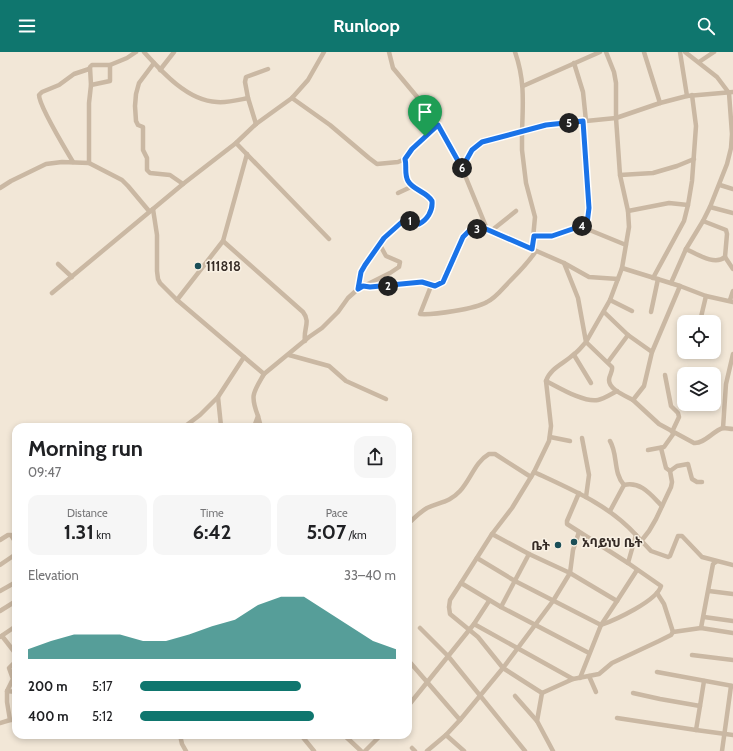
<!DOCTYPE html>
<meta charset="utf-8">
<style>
:root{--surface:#fff;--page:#f6f6f6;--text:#202124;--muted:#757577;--accent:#0f766e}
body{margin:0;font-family:Cabin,"Noto Sans Ethiopic",sans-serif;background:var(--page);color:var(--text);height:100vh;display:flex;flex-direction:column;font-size:15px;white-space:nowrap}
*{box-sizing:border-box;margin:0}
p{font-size:13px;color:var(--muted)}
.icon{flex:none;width:22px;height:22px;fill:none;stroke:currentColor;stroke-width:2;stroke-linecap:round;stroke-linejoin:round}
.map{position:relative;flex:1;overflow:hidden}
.sheet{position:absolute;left:12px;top:371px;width:400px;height:316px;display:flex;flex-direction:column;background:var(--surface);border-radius:12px;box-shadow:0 2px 6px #0003}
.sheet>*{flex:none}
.controls{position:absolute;left:677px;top:263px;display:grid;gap:8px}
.controls a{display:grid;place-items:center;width:44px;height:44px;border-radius:8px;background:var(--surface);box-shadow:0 2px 6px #0003;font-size:20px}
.pin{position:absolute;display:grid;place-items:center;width:34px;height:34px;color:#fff;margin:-41px -17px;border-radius:50% 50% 50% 0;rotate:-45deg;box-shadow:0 0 4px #0007}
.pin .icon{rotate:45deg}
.km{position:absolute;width:20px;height:20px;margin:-10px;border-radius:50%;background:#222;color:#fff;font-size:11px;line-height:20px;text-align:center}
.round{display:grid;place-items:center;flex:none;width:42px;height:42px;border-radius:12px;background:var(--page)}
.overview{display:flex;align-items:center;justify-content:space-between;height:68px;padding:0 16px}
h1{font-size:22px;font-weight:700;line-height:30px}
.stats{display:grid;grid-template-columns:repeat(3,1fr);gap:6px;height:68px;padding:4px 16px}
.stats div{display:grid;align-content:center;border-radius:10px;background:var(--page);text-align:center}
.stats b{font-size:20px;font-weight:700}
.stats small{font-size:11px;font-weight:400}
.stats p{font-size:11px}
.chart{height:112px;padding:8px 16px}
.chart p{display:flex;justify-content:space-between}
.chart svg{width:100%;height:72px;margin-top:4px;fill:var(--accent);opacity:.7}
ul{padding:0 16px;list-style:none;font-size:13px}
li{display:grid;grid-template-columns:64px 48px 1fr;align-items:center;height:30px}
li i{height:10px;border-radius:5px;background:var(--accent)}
header{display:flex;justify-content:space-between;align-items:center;height:52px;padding:0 16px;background:var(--accent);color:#fff;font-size:18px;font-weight:700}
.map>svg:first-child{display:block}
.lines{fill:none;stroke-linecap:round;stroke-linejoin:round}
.minor{stroke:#cab8a3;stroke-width:4.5}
.route-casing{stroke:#fff;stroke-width:8}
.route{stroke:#1a73e8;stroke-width:5}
.poi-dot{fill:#1a4e57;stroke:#f9f1e4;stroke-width:1.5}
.labels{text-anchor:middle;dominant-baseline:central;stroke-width:3;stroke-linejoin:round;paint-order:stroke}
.poi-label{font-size:13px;font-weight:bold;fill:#352b25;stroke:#f9f1e4;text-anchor:start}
</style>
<header><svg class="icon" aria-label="menu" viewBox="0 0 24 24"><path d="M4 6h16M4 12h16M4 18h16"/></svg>Runloop<svg class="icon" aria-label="search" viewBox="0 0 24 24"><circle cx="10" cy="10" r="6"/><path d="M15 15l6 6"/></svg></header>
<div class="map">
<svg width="733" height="699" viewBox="0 0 733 699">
<rect width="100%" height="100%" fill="#f2e7d7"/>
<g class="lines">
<g class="minor">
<path d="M144,0C162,20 188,49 217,50C227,51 238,48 248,46L256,72"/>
<path d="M389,0L393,16L428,58L444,84L462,116L487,177L532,197"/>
<path d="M515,0C525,28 523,51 522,80L546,73L616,66L660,51L687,44L733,40"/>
<path d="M606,0L614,20L616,31V66L620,123L628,159L629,175L622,216L610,248L586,290L612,315C613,320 609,323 609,328C609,338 626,344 633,348"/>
<path d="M644,0L660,51"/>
<path d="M680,0L687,44"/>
<path d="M699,10L714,0"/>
<path d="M154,11L139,31L136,42L135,54L136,69L138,73L143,75V98L147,106V118L150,121L170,123L183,132"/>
<path d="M574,11L583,40L586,69"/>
<path d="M160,18L174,0"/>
<path d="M91,33L110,29V13"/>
<path d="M523,34L600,0"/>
<path d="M248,46L245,30L246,25L268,17"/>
<path d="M292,46L330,73L369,106L377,112L398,110L405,107L412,97L438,73"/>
<path d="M583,69L589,156L587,177L626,193"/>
<path d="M236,91L329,187"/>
<path d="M247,102L223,189L177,248L264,322L309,285L322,276L338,260L348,246L358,237L390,221L399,215L400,210L386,204L380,193"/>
<path d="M73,110C66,98 39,54 39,43L42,40L59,33L74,22L89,17"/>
<path d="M89,111V51L91,33L90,15L92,13H110L127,6L136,0"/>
<path d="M462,116L472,98L482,90L522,80V98L526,131L535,165L532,197L564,211"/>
<path d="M620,123L653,121L677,114L694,107"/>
<path d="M720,133L733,137"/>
<path d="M0,136L11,129L46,112L62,110L89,111L122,128L128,134L149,159"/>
<path d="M398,141L413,134"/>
<path d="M710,155L733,161"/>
<path d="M153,157L157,183V219L158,227L160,231L177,248"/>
<path d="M628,159L669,151L688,153"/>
<path d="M703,169L726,178L727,182L725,205L733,217"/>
<path d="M491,179L516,159"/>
<path d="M534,184H552L587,172"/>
<path d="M223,189L303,260C311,270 303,277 305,289"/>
<path d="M686,197C697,202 715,214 725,205"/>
<path d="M58,212L72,225"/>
<path d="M622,216L680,234L706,244L733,250"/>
<path d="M653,226L684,169L688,153L692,129L696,74L692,43"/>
<path d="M671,231L686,197L703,169L710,155L727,112L731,96L732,82L729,41L717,25L685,0"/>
<path d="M363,234L369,235L422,230L435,234L443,230L465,182L471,178L487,177"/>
<path d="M431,234L420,262C434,263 475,257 487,250C496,246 503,236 510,229C520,219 528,211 536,199"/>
<path d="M680,234L652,300L644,334L633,348L659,372L694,391C704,392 713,379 723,376C726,376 730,377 733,377"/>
<path d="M358,237L361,220L365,213L385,186L404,168C416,169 420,176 429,163C443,142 415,142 408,128C405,122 408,114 405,107"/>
<path d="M52,241L183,132L236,91L256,72L292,46L308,28L324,0"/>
<path d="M610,248L632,259"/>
<path d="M730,248L733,239"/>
<path d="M604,260L628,283L652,300"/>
<path d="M651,260L658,227"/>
<path d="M702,270L701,265L706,244"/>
<path d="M714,284L717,288"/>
<path d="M289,303L329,314L346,329L386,347"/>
<path d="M574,303L591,331"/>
<path d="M608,310L628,283"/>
<path d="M665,323L671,354L678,361L679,365L672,380"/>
<path d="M546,329L551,374L549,389L534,420L512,456L492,482L461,531L501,555L589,601"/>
<path d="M617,339C611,342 604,347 598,348C584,351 558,335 546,329C550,316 565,311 574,302C579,299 582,294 586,290L578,246L564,211L589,225L618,227"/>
<path d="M218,345L221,374"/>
<path d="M258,364L261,375"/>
<path d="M184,375L200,363L218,345L244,305"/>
<path d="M254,375L258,364C250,343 253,341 264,322"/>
<path d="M723,376L726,332L733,302"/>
<path d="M550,385L570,389"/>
<path d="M582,386L589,423L586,445"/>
<path d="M610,389C618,402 613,421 624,433L610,459"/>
<path d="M648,398L664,395L674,381"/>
<path d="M670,419L677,414L688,412L692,427L697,430H702"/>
<path d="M534,420C570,437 608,452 636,483L628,511"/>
<path d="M624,433C641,429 651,443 662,454"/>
<path d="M408,472C414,466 420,460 427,456C440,450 450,450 460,439C471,427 475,410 489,402H495L531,425"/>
<path d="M492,482L529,502L570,521L617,549L601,573L580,626"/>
<path d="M636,483L651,499L668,505L670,504L678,484H682L702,505L733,513"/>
<path d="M0,488L8,483H11L16,491"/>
<path d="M642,488L649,479L656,467L671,435L672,430L670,419L666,416L661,396"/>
<path d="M477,506L515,529L601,573C615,568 657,549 661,534L628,511L567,472V469L579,441"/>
<path d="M0,513L16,502"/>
<path d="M461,531L450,548L449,555L450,562L478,585L503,616L542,641L537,669L553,699"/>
<path d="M0,539L16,530"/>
<path d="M709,539L733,542"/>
<path d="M657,541L664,552L673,580"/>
<path d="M617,549L637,518"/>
<path d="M501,555L529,502"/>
<path d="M0,559L16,549"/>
<path d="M704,565L733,569"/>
<path d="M474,572L573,627"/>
<path d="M420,576L448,604L525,699"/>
<path d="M701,576L733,581"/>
<path d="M2,584L16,602"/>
<path d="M0,585L16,574"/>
<path d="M692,603L733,608"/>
<path d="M408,608L460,668"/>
<path d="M16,609L9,616L13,627L7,639L16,640"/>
<path d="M657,620L733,634"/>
<path d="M589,624L596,640"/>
<path d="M7,639V650L10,668"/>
<path d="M542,641L573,627L599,622L612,611L659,589L671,583L673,580L701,576L713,512L716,510"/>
<path d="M633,641L660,647L700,654L704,629"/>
<path d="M515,644L537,669"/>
<path d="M408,654L474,572L489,549"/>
<path d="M617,666L696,678L733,683"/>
<path d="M0,671L10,668H16"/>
<path d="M696,678L700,654"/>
<path d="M180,683L182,692L186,699"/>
<path d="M301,683L314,699"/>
<path d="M344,683L361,699"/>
<path d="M446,683L464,699"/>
<path d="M412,696L415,699"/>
<path d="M365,699L381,683"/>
<path d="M427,699L446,683L460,668L503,616L553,549L570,521L573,498L579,480"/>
<path d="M722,699L731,634"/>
</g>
</g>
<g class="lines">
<defs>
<path id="route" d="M583,69L589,156L587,172L552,184H534L532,197L486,177L469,179L463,185L443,230L435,234L422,230L370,235L363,234L358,237L361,220L365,213L384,186L403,169L406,168L419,172C427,168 433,159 432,149C427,140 413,138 408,129C404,122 407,114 405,107L412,97L438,73L462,116L472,98L482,90L546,73Z"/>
</defs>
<use href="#route" class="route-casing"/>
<use href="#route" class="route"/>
</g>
<g class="poi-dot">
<circle cx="198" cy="214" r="4"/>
<circle cx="574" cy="490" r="4"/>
<circle cx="558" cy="493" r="4"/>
</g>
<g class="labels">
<g class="poi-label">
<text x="206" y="214">111818</text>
<text x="582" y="490">አባይነህ ቤት</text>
<text x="550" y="493" text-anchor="end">ቤት</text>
</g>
</g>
</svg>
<div class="controls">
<a><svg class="icon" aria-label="locate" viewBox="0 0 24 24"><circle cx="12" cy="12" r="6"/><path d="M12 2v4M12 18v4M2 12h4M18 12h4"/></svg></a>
<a><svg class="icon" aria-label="layers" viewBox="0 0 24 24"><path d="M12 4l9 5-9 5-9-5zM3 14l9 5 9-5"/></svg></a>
</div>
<div class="pin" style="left:425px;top:84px;background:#1e9e55"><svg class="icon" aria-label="arrive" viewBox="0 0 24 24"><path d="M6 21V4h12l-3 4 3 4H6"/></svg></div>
<b class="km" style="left:410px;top:169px">1</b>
<b class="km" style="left:388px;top:234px">2</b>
<b class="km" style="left:477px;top:177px">3</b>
<b class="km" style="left:582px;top:174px">4</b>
<b class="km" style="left:569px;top:71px">5</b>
<b class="km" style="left:462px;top:116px">6</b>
<section class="sheet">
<div class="overview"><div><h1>Morning run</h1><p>09:47</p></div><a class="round"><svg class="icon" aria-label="share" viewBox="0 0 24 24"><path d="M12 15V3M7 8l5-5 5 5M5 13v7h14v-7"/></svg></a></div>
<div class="stats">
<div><p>Distance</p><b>1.31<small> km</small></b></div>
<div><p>Time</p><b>6:42</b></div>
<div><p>Pace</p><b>5:07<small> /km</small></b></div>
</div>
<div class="chart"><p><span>Elevation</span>33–40 m</p>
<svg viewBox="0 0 160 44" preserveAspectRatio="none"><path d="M0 44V38L10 33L20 29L30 29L40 29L50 33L60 33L70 29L80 24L90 20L100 11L110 6L120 6L130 15L140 24L150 33L160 38V44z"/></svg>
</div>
<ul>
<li><b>200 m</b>5:17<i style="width:63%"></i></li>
<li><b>400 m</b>5:12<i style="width:68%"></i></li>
</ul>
</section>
</div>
